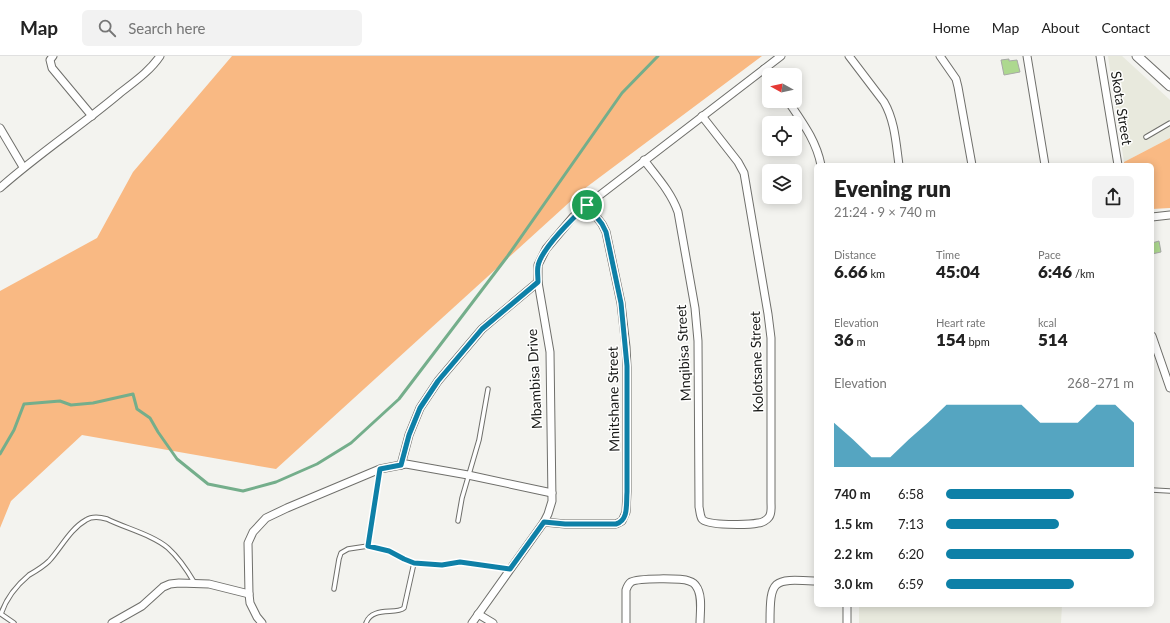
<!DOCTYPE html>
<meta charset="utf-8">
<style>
:root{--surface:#fff;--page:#f2f2f2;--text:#222;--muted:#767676;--line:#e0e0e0;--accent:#0e80a7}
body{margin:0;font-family:Lato,sans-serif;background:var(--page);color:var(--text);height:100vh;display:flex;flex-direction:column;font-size:15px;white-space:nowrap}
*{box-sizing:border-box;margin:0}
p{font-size:13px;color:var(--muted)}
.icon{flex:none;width:22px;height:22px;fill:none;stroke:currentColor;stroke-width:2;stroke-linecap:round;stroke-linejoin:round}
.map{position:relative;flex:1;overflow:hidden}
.side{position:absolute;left:814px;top:107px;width:340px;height:444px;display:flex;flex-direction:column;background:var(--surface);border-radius:6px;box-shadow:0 2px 10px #0003}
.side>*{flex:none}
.needle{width:26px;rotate:278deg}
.buttons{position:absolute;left:762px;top:12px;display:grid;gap:8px}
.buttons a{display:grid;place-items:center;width:40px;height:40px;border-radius:6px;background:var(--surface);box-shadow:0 2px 10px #0003;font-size:20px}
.pin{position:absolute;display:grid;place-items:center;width:34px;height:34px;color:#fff;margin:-17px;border:2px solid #fff;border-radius:50%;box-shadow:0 1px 4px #0007}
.round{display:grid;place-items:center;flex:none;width:42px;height:42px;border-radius:6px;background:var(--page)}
.overview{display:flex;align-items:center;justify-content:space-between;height:68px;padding:0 20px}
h1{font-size:22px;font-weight:800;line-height:30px}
.stats{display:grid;grid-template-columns:repeat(3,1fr);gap:6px;height:68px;padding:4px 20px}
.stats div{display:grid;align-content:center}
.stats b{font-size:17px;font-weight:800}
.stats small{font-size:11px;font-weight:400}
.stats p{font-size:11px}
.chart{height:112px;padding:8px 20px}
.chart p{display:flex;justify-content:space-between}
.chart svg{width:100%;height:72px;margin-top:4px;fill:var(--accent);opacity:.7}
ul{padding:0 20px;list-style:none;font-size:13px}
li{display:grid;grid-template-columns:64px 48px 1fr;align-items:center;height:30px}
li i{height:10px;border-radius:5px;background:var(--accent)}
header{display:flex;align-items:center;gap:24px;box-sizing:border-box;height:56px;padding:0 20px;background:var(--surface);border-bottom:1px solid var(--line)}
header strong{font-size:19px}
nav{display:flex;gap:22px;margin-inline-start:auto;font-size:14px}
.search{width:280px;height:36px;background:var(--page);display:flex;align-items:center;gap:10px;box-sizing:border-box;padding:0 14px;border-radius:6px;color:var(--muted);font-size:15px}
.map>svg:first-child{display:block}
.built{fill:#e8e9dd}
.green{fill:#f9b983}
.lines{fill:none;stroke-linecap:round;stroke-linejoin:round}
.stream{stroke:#74ae8b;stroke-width:3}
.building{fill:#add88f;stroke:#a7a9a6}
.service-casing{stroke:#6f6f6b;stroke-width:5.5}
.minor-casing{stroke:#6f6f6b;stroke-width:9}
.tertiary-casing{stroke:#6f6f6b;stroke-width:11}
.service{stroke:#fff;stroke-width:3.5}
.minor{stroke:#fff;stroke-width:7}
.tertiary{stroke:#fff;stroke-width:9}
.route-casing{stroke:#fff;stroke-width:8}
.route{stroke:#0e80a7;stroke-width:5}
.labels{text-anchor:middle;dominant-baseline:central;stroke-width:3;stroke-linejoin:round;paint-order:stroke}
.street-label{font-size:14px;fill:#191a18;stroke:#fffffe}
</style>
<header>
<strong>Map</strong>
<div class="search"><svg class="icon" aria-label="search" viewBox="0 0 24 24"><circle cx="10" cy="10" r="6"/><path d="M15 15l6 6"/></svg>Search here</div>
<nav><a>Home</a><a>Map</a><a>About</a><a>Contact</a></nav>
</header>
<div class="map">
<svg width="1170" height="567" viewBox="0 0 1170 567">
<rect width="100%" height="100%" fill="#f3f3ef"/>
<g class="built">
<path d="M1108,0H1122L1170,44V82L1124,106Z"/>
<path d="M859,549H1062L1061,567H859Z"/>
</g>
<g class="green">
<path d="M232,0H762L584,133L276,413L82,379L11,445L0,472V235L97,182L133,116Z"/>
<path d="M1170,82V152L1152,153V109H1124V106Z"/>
</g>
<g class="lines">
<path class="stream" d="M0,398L14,374L24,348L60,345L71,349L93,347L133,338L137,353L150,362L158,376L177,403L208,428L243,435L276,426L317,408L351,387L399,343L507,201L622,37L658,0"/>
</g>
<g class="building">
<path d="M1009,3V5L1017,4L1020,16L1004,19L1001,4Z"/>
<path d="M1159,185L1161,196L1152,198V187Z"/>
</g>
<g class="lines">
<defs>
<g id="service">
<path d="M1146,81L1170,67"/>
<path d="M1152,434L1170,435"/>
<path d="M458,465L462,442L479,384L488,333"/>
<path d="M368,490L380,413"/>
<path d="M414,507L443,509L460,506L509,513"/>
<path d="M334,533L339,503L341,497L348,493L368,490L389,495L404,503L414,507L404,552C396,559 372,550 366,567"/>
<path d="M14,567L1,558C6,543 17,529 29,519C36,515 44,510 49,505C61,492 70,473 86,464C92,460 100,461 107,463C125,472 153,479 168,492C179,502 187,514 194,526"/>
</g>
<g id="minor">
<path d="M53,0L50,4L52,12L92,60"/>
<path d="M849,0L884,46C895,65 896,88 899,109"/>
<path d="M940,0L956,23L958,31L972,109"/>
<path d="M1027,0L1045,109"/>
<path d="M1100,0L1118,109"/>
<path d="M764,13L769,20"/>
<path d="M788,45C802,66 816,84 821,109"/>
<path d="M0,72L23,111"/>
<path d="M644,104C657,121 671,136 678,156L695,252L698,285L699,451C700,455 700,460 702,463C707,470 749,469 758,467C762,467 767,464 769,461C772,457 771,451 771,446V282L768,258L744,117L738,106L702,60"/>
<path d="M0,132C38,98 81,70 120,37C134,26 150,15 160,0"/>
<path d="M1152,161L1170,159"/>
<path d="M1152,280L1170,332"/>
<path d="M401,409L409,379L420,352L438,325L482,273L538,226"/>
<path d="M544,466L565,468H616L622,465L626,456L627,436V311L626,291L621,247L606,176L602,168L587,149"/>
<path d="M478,558L493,567"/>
<path d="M112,567L142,550L163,531L170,528L179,527L209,528L249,538"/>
<path d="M262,567L257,561L250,547L249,538L248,487L253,476L266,462L287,452L380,413L406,408L468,419L552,437"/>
<path d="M472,567L544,466L548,458L552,445L550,296L538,226V209L546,193L573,161L587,149L781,0"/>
<path d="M626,567V534C627,531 628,528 631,526C638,522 681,522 689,525C692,526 695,528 696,530C703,539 700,557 700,567"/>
<path d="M770,567C770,522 773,523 816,525"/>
<path d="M847,567V549"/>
</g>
<path id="tertiary" d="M1137,0L1170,30"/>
</defs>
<use href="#service" class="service-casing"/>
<use href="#minor" class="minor-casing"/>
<use href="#tertiary" class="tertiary-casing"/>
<use href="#service" class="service"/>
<use href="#minor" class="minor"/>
<use href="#tertiary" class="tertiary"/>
</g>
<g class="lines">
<defs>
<path id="route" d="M587,149L602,168L606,176L621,247L627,310V436C626,448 629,464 616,468H565L544,466L510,513L460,506L442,509L414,507L404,503L389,495L368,490L380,413L401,409L409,379L420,352L438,325L482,273L538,226C538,220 537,215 538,210C541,193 574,161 587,149Z"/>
</defs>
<use href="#route" class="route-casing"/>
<use href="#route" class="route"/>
</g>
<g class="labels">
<g class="street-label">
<text transform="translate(1122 52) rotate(81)">Skota Street</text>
<text transform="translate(683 297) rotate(-93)">Mnqibisa Street</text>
<text transform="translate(756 306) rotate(-92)">Kolotsane Street</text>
<text transform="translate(534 323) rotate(-93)">Mbambisa Drive</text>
<text transform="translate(613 343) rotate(-91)">Mnitshane Street</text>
</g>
</g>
</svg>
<div class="buttons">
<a><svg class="needle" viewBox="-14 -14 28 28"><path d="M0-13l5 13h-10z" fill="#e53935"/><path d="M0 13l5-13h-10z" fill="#767676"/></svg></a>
<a><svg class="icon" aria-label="locate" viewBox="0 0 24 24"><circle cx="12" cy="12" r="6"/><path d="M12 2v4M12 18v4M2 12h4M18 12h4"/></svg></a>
<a><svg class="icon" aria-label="layers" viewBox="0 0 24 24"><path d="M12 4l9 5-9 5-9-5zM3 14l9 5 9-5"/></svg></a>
</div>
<div class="pin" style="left:587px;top:149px;background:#1e9e55"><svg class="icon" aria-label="arrive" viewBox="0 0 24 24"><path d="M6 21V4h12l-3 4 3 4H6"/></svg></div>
<section class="side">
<div class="overview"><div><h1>Evening run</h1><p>21:24 · 9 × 740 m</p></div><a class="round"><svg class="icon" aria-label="share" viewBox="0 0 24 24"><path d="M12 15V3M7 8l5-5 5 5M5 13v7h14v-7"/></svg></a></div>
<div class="stats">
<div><p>Distance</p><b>6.66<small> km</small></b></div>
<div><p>Time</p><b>45:04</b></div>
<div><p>Pace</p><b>6:46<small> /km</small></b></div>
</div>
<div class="stats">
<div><p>Elevation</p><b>36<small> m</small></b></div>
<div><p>Heart rate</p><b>154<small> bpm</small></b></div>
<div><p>kcal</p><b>514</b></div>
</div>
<div class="chart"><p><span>Elevation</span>268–271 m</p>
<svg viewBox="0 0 160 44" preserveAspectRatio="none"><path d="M0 44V17L10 27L20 38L30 38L40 27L50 17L60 6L70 6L80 6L90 6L100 6L110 17L120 17L130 17L140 6L150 6L160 17V44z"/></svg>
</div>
<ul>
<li><b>740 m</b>6:58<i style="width:68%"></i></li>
<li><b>1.5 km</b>7:13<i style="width:60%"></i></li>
<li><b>2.2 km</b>6:20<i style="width:100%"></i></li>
<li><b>3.0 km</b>6:59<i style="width:68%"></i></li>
</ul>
</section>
</div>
